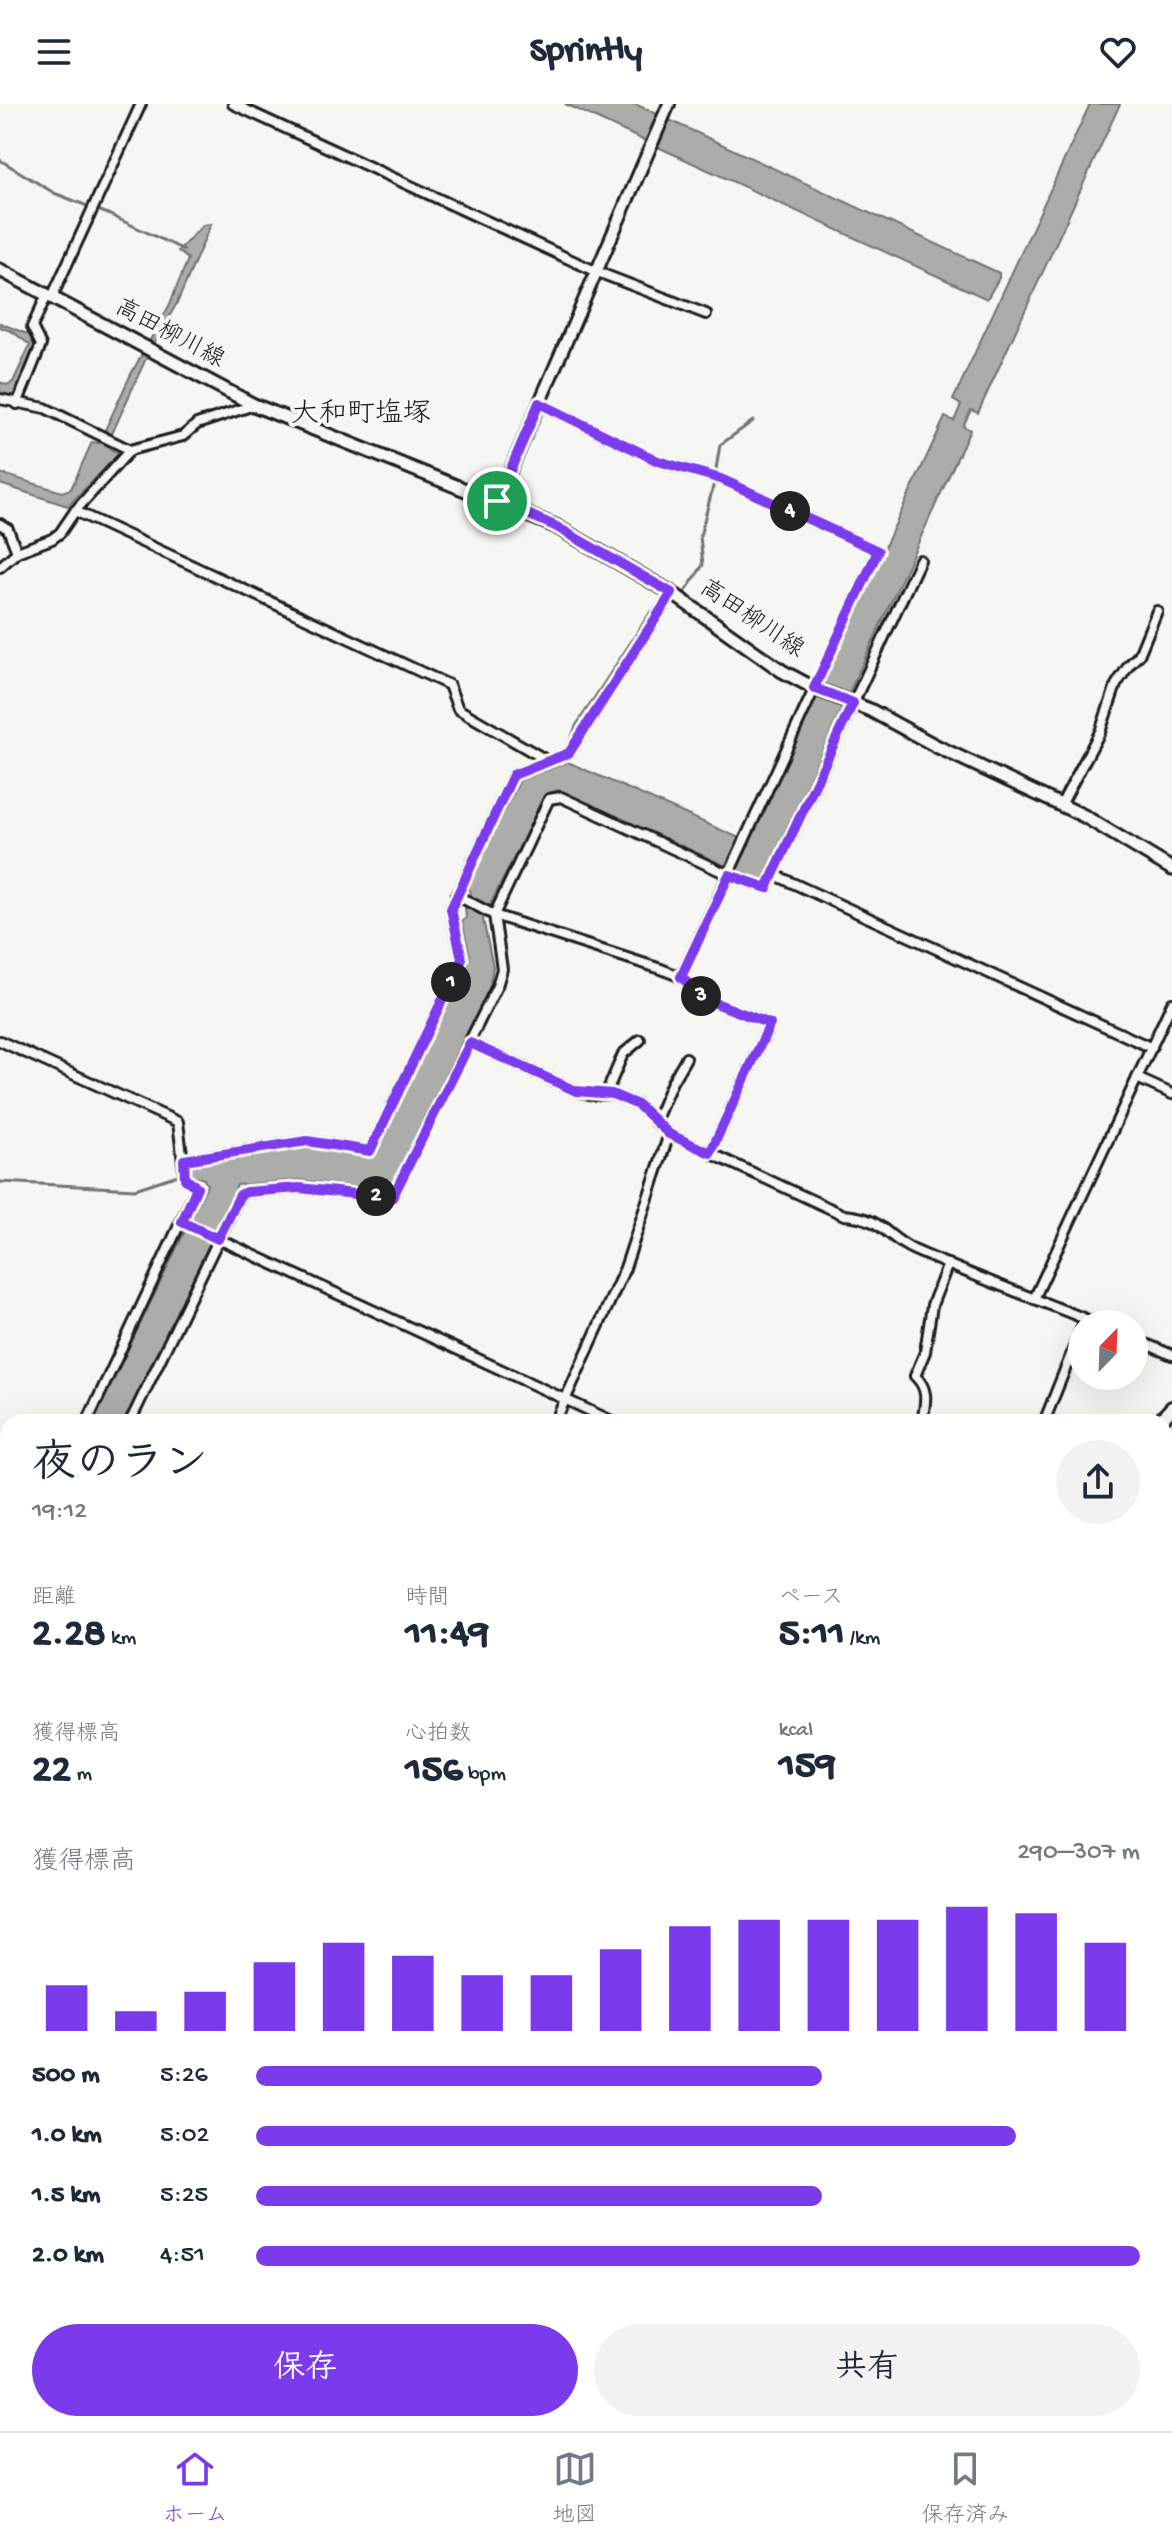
<!DOCTYPE html>
<html lang="ja">
<meta charset="utf-8">
<style>
:root{--surface:#fff;--page:#f2f2f3;--text:#1f2937;--muted:#747a83;--line:#e0e1e3;--accent:#7c3aed}
body{margin:0;font-family:"Gochi Hand","Klee One",sans-serif;background:var(--page);color:var(--text);height:100vh;display:flex;flex-direction:column;font-size:30px;white-space:nowrap}
*{box-sizing:border-box;margin:0}
p{font-size:26px;color:var(--muted)}
.icon{flex:none;width:44px;height:44px;fill:none;stroke:currentColor;stroke-width:2;stroke-linecap:round;stroke-linejoin:round}
.map{position:relative;flex:1;overflow:hidden}
.sheet{position:absolute;left:0px;top:1310px;width:1172px;height:1018px;display:flex;flex-direction:column;background:var(--surface);border-radius:24px 24px 0 0;box-shadow:0 8px 32px #0002}
.sheet>*{flex:none}
.needle{width:52px;rotate:23deg}
.fabs{position:absolute;left:1068px;top:1206px;display:grid;gap:16px}
.fabs a{display:grid;place-items:center;width:80px;height:80px;border-radius:50%;background:var(--surface);box-shadow:0 8px 32px #0002;font-size:40px}
.pin{position:absolute;display:grid;place-items:center;width:68px;height:68px;color:#fff;margin:-34px;border:4px solid #fff;border-radius:50%;box-shadow:0 2px 8px #0007}
.km{position:absolute;width:40px;height:40px;margin:-20px;border-radius:50%;background:#222;color:#fff;font-size:22px;line-height:40px;text-align:center}
.round{display:grid;place-items:center;flex:none;width:84px;height:84px;border-radius:42px;background:var(--page)}
.overview{display:flex;align-items:center;justify-content:space-between;height:136px;padding:0 32px}
h1{font-size:44px;font-weight:700;line-height:60px}
.figures{display:grid;grid-template-columns:repeat(3,1fr);gap:12px;height:136px;padding:8px 32px}
.figures div{display:grid;align-content:center}
.figures b{font-size:40px;font-weight:700}
.figures small{font-size:22px;font-weight:400}
.figures p{font-size:22px}
.chart{height:224px;padding:16px 32px}
.chart p{display:flex;justify-content:space-between}
.chart svg{width:100%;height:144px;margin-top:8px;stroke:var(--accent);stroke-width:6}
.button{display:flex;gap:16px;margin-top:auto;padding:16px 32px}
.button a{flex:1;height:92px;border-radius:48px;background:var(--accent);color:#fff;font-size:32px;font-weight:700;line-height:92px;text-align:center}
.button a+a{background:var(--page);color:var(--text)}
ul{padding:0 32px;list-style:none;font-size:26px}
li{display:grid;grid-template-columns:128px 96px 1fr;align-items:center;height:60px}
li i{height:20px;border-radius:10px;background:var(--accent)}
header{display:flex;justify-content:space-between;align-items:center;height:104px;padding:0 32px;background:var(--surface);font-size:36px;font-weight:700}
.dock{display:flex;justify-content:space-around;align-items:center;height:112px;border-top:2px solid var(--line);background:var(--surface);font-size:22px;color:var(--muted)}
.dock a{display:grid;justify-items:center;gap:4px}
.dock .selected{color:var(--accent)}
.map>svg:first-child{display:block}
.water{fill:#acaca9;stroke:#727271;stroke-width:2}
.lines{fill:none;stroke-linecap:round;stroke-linejoin:round}
.stream{stroke:#727271;stroke-width:3}
.minor-casing{stroke:#1c1c1c;stroke-width:14}
.tertiary-casing{stroke:#1c1c1c;stroke-width:16}
.secondary-casing{stroke:#1c1c1c;stroke-width:17}
.primary-casing{stroke:#1c1c1c;stroke-width:18}
.minor{stroke:#f6f6f2;stroke-width:8}
.tertiary{stroke:#f6f6f2;stroke-width:10}
.secondary{stroke:#f6f6f2;stroke-width:11}
.primary{stroke:#f6f6f2;stroke-width:12}
.route-casing{stroke:#fff;stroke-width:16}
.route{stroke:#7c3aed;stroke-width:10}
.labels{text-anchor:middle;dominant-baseline:central;stroke-width:8;stroke-linejoin:round;paint-order:stroke}
.street-label{font-size:24px;fill:#1c1c1c;stroke:#f6f6f2}
.quarter-label{font-size:28px;fill:#1c1c1c;stroke:#f6f6f2}
</style>
<header><svg class="icon" aria-label="menu" viewBox="0 0 24 24"><path d="M4 6h16M4 12h16M4 18h16"/></svg>Sprintly<svg class="icon" aria-label="heart" viewBox="0 0 24 24"><path d="M12 20l-8-8c-3-5 5-10 8-4 3-6 11-1 8 4z"/></svg></header>
<div class="map">
<svg width="1172" height="2327" viewBox="0 0 1172 2327">
<rect width="100%" height="100%" fill="#f6f6f2"/>
<filter id="ink" filterUnits="userSpaceOnUse"><feTurbulence type="fractalNoise" baseFrequency=".0125" numOctaves="2"/><feDisplacementMap in="SourceGraphic" scale="16" xChannelSelector="R" yChannelSelector="G"/><feConvolveMatrix kernelMatrix="1 2 1 2 8 2 1 2 1" color-interpolation-filters="sRGB"/></filter>
<g filter="url(#ink)">
<g class="water">
<path d="M565,0H635L999,169V174L987,195Z"/>
<path d="M1090,0H1120L978,309L971,306L963,322L970,326L763,776L735,766L558,686L546,690L483,815L493,863L489,886L390,1087L300,1076L237,1081L125,1318H93L207,1081L204,1075L192,1072L188,1059L307,1043L372,1053L468,860L470,853L462,817L466,814L465,802L471,790L467,779L520,676L568,658L748,738L945,313L954,317L961,301L953,296Z"/>
<path d="M211,120L178,197L147,252L111,332L110,345L119,350L68,402L0,380V369L62,388L71,385L92,338L99,339L131,270L169,202L188,155L178,147L203,121Z"/>
<path d="M0,219L32,232L36,241L15,294L0,289V278L7,281L13,278L30,241L13,228L0,223Z"/>
<path d="M8,1496V1560L0,1556V1512Z"/>
<path d="M1172,2246V2327H1096L1101,2320H1164V2254Z"/>
</g>
<g class="lines">
<g class="stream">
<path d="M0,56L54,89L108,110L184,146"/>
<path d="M683,491L703,461L700,432L713,383L720,341L753,317"/>
<path d="M566,647L576,622L650,509L664,498"/>
<path d="M0,1078L135,1085L184,1069"/>
</g>
<defs>
<g id="minor">
<path d="M233,0L595,167L706,210"/>
<path d="M52,193L141,0"/>
<path d="M0,295L45,304L130,346"/>
<path d="M539,299L658,357L721,375L878,447L681,873"/>
<path d="M17,300L41,241L32,223L47,191"/>
<path d="M75,407L449,581L458,605L548,657"/>
<path d="M0,420L8,425L17,448"/>
<path d="M0,463L17,448L52,435L60,429L75,407L130,346L183,332L197,320L254,301"/>
<path d="M1061,701L1100,628L1116,581L1129,561L1139,551L1157,507"/>
<path d="M773,770L1152,944"/>
<path d="M456,791L494,811L661,865L681,873L705,895L770,920L710,1049"/>
<path d="M0,937L178,1018L185,1075L197,1083L87,1318"/>
<path d="M470,939L576,987L593,991L612,990L638,1001L669,1030L844,1111C884,1114 884,1132 914,1146C975,1173 1037,1195 1098,1220"/>
<path d="M1137,974L1172,990"/>
<path d="M606,990L623,950L640,936"/>
<path d="M655,1018L672,978L686,954"/>
<path d="M184,1056L307,1037L370,1047L462,855L451,805L513,671L569,649L672,489"/>
<path d="M182,1118L614,1318"/>
<path d="M1034,1195L1172,899"/>
<path d="M1134,1235L1172,1251"/>
<path d="M130,1318L240,1091L246,1088L299,1084L392,1094L497,882L502,865L494,811L549,695L561,693L729,771L767,784L920,456"/>
<path d="M555,1318L625,1164L669,1030"/>
<path d="M922,1318C925,1300 930,1286 915,1272L925,1248L932,1201L948,1160"/>
<path d="M1048,1318L1046,1313L1082,1223"/>
<path d="M1164,1423L1172,1421"/>
<path d="M1164,1443L1172,1461"/>
<path d="M0,1500L8,1483"/>
<path d="M0,1560L8,1563"/>
<path d="M1164,1593L1172,1596"/>
<path d="M0,1666L8,1670"/>
<path d="M1164,1693L1172,1696"/>
<path d="M0,1838L8,1821"/>
<path d="M1164,1859L1172,1862"/>
<path d="M0,1975L8,1978"/>
<path d="M1164,2026L1172,2030"/>
<path d="M1164,2087L1172,2082"/>
<path d="M1164,2199L1172,2192"/>
<path d="M0,2238L8,2241"/>
<path d="M113,2320L115,2327"/>
<path d="M430,2320L433,2327"/>
<path d="M616,2320H634"/>
<path d="M662,2320L672,2327"/>
<path d="M307,2327L310,2320"/>
<path d="M855,2327L857,2320"/>
<path d="M1016,2327L1022,2320"/>
<path d="M1042,2327L1047,2320"/>
</g>
<g id="tertiary">
<path d="M497,397L669,0"/>
<path d="M0,1345L8,1349"/>
</g>
<path id="secondary" d="M0,166L254,301L555,422L672,489L782,567L814,584L870,606L936,642L1084,712L1172,765"/>
<g id="primary">
<path d="M1159,1318L1172,1304"/>
<path d="M508,2327L512,2320"/>
</g>
</defs>
<use href="#minor" class="minor-casing"/>
<use href="#tertiary" class="tertiary-casing"/>
<use href="#secondary" class="secondary-casing"/>
<use href="#primary" class="primary-casing"/>
<use href="#minor" class="minor"/>
<use href="#tertiary" class="tertiary"/>
<use href="#secondary" class="secondary"/>
<use href="#primary" class="primary"/>
</g>
</g>
<g class="lines" filter="url(#ink)">
<defs>
<path id="route" d="M539,299L658,357L721,375L878,447L814,584L853,599L767,784L729,771L681,873L705,895L770,920L710,1049L669,1030L638,1001L612,990L576,987L470,939L392,1094L299,1084L246,1088L240,1091L218,1135L182,1118L197,1083L185,1075L184,1056L307,1037L370,1047L462,855L451,805L513,671L569,649L672,489L555,422L497,397Z"/>
</defs>
<use href="#route" class="route-casing"/>
<use href="#route" class="route"/>
</g>
<g class="labels">
<g class="street-label">
<text transform="translate(169 231) rotate(28)">高田柳川線</text>
<text transform="translate(751 516) rotate(34)">高田柳川線</text>
</g>
<g class="quarter-label">
<text x="361" y="311">大和町塩塚</text>
</g>
</g>
</svg>
<div class="fabs">
<a><svg class="needle" viewBox="-14 -14 28 28"><path d="M0-13l5 13h-10z" fill="#e53935"/><path d="M0 13l5-13h-10z" fill="#747a83"/></svg></a>
</div>
<div class="pin" style="left:497px;top:397px;background:#1e9e55"><svg class="icon" aria-label="arrive" viewBox="0 0 24 24"><path d="M6 21V4h12l-3 4 3 4H6"/></svg></div>
<b class="km" style="left:451px;top:878px">1</b>
<b class="km" style="left:376px;top:1092px">2</b>
<b class="km" style="left:701px;top:892px">3</b>
<b class="km" style="left:790px;top:407px">4</b>
<section class="sheet">
<div class="overview"><div><h1>夜のラン</h1><p>19:12</p></div><a class="round"><svg class="icon" aria-label="share" viewBox="0 0 24 24"><path d="M12 15V3M7 8l5-5 5 5M5 13v7h14v-7"/></svg></a></div>
<div class="figures">
<div><p>距離</p><b>2.28<small> km</small></b></div>
<div><p>時間</p><b>11:49</b></div>
<div><p>ペース</p><b>5:11<small> /km</small></b></div>
</div>
<div class="figures">
<div><p>獲得標高</p><b>22<small> m</small></b></div>
<div><p>心拍数</p><b>156<small> bpm</small></b></div>
<div><p>kcal</p><b>159</b></div>
</div>
<div class="chart"><p><span>獲得標高</span>290–307 m</p>
<svg viewBox="0 0 160 44" preserveAspectRatio="none"><path d="M5 44V30M15 44V38M25 44V32M35 44V23M45 44V17M55 44V21M65 44V27M75 44V27M85 44V19M95 44V12M105 44V10M115 44V10M125 44V10M135 44V6M145 44V8M155 44V17"/></svg>
</div>
<ul>
<li><b>500 m</b>5:26<i style="width:64%"></i></li>
<li><b>1.0 km</b>5:02<i style="width:86%"></i></li>
<li><b>1.5 km</b>5:25<i style="width:64%"></i></li>
<li><b>2.0 km</b>4:51<i style="width:100%"></i></li>
</ul>
<div class="button"><a>保存</a><a>共有</a></div>
</section>
</div>
<nav class="dock">
<a class="selected"><svg class="icon" aria-label="home" viewBox="0 0 24 24"><path d="M3 11l9-7 9 7M6 9v11h12V9"/></svg>ホーム</a>
<a><svg class="icon" aria-label="map" viewBox="0 0 24 24"><path d="M3 6l6-2 6 2 6-2v14l-6 2-6-2-6 2zM9 4v14M15 6v14"/></svg>地図</a>
<a><svg class="icon" aria-label="saved" viewBox="0 0 24 24"><path d="M7 4h10v16l-5-4-5 4z"/></svg>保存済み</a>
</nav>
